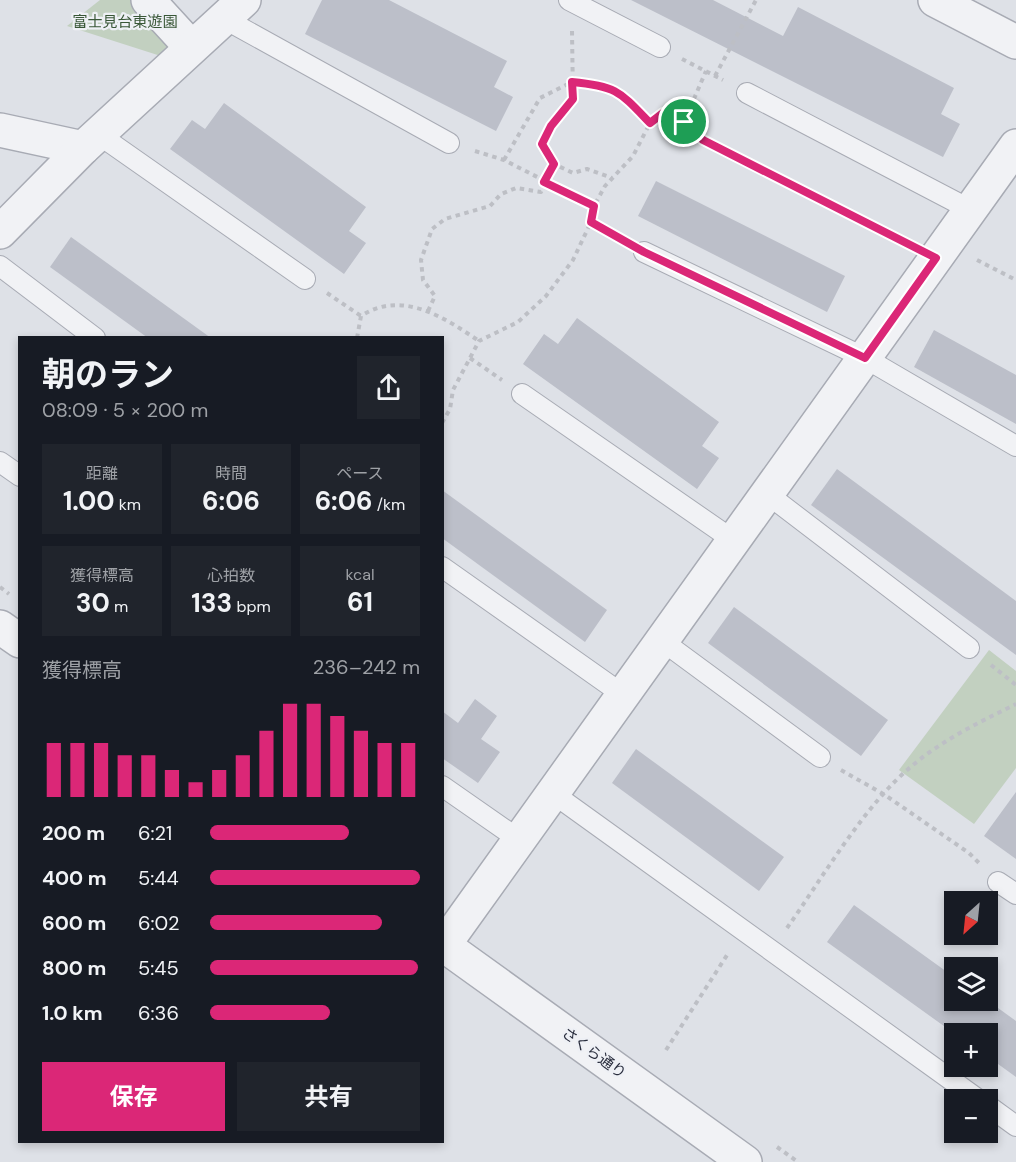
<!DOCTYPE html>
<html lang="ja">
<meta charset="utf-8">
<style>
:root{--surface:#171b24;--page:#20242c;--text:#f1f3f6;--muted:#9ea1a6;--accent:#db2777}
body{margin:0;font-family:"DM Sans","Noto Sans JP",sans-serif;background:var(--page);color:var(--text);height:100vh;display:flex;flex-direction:column;font-size:22px;white-space:nowrap}
*{box-sizing:border-box;margin:0}
p{font-size:20px;color:var(--muted)}
.icon{flex:none;width:33px;height:33px;fill:none;stroke:currentColor;stroke-width:2;stroke-linecap:round;stroke-linejoin:round}
.map{position:relative;flex:1;overflow:hidden}
.drawer{position:absolute;left:18px;top:336px;width:426px;height:807px;display:flex;flex-direction:column;background:var(--surface);border-radius:0px;box-shadow:0 3px 9px #0003}
.drawer>*{flex:none}
.needle{width:39px;rotate:207deg}
.buttons{position:absolute;left:944px;top:891px;display:grid;gap:12px}
.buttons a{display:grid;place-items:center;width:54px;height:54px;border-radius:0px;background:var(--surface);box-shadow:0 3px 9px #0003;font-size:30px}
.pin{position:absolute;display:grid;place-items:center;width:51px;height:51px;color:#fff;margin:-26px;border:3px solid #fff;border-radius:50%;box-shadow:0 2px 6px #0007}
.round{display:grid;place-items:center;flex:none;width:63px;height:63px;border-radius:0px;background:var(--page)}
.overview{display:flex;align-items:center;justify-content:space-between;height:102px;padding:0 24px}
h1{font-size:33px;font-weight:700;line-height:45px}
.stats{display:grid;grid-template-columns:repeat(3,1fr);gap:9px;height:102px;padding:6px 24px}
.stats div{display:grid;align-content:center;border-radius:0px;background:var(--page);text-align:center}
.stats b{font-size:26px;font-weight:700}
.stats small{font-size:16px;font-weight:400}
.stats p{font-size:16px}
.chart{height:168px;padding:12px 24px}
.chart p{display:flex;justify-content:space-between}
.chart svg{width:100%;height:108px;margin-top:6px;stroke:var(--accent);stroke-width:6}
.cta{display:flex;gap:12px;margin-top:auto;padding:12px 24px}
.cta a{flex:1;height:69px;border-radius:0px;background:var(--accent);color:#fff;font-size:24px;font-weight:700;line-height:69px;text-align:center}
.cta a+a{background:var(--page);color:var(--text)}
ul{padding:0 24px;list-style:none;font-size:20px}
li{display:grid;grid-template-columns:96px 72px 1fr;align-items:center;height:45px}
li i{height:15px;border-radius:8px;background:var(--accent)}
.map>svg:first-child{display:block}
.green{fill:#c2d0c0}
.building{fill:#bcbfc9}
.lines{fill:none;stroke-linecap:round;stroke-linejoin:round}
.service-casing{stroke:#a8abb4;stroke-width:22}
.minor-casing{stroke:#a8abb4;stroke-width:36}
.tertiary-casing{stroke:#a8abb4;stroke-width:36}
.path{stroke:#bdbfc5;stroke-width:4;stroke-dasharray:4.5 4.5;stroke-linecap:butt}
.service{stroke:#f1f2f5;stroke-width:20}
.minor{stroke:#f1f2f5;stroke-width:33}
.tertiary{stroke:#f1f2f5;stroke-width:33}
.route-casing{stroke:#fff;stroke-width:12}
.route{stroke:#db2777;stroke-width:8}
.labels{text-anchor:middle;dominant-baseline:central;stroke-width:4.5;stroke-linejoin:round;paint-order:stroke}
.park-label{font-size:15px;fill:#395737;stroke:#eef0f5}
.street-label{font-size:15px;fill:#292d3d;stroke:#eef0f5}
</style>
<div class="map">
<svg width="1016" height="1162" viewBox="0 0 1016 1162">
<rect width="100%" height="100%" fill="#dee1e7"/>
<g class="green">
<path d="M100,0H135L169,36L167,58L67,26Z"/>
<path d="M989,650L1016,671V768L974,824L899,770Z"/>
</g>
<g class="building">
<path d="M322,0H389L507,61L494,87L513,97L496,131L305,34Z"/>
<path d="M631,0H713L783,36L798,7L954,88L941,114L960,124L943,157Z"/>
<path d="M224,103L366,207L349,231L366,243L344,274L170,149L192,120L205,129Z"/>
<path d="M656,181L845,276L827,312L638,216Z"/>
<path d="M71,237L211,338H148L50,267Z"/>
<path d="M577,318L719,422L702,446L719,458L697,489L523,364L544,334L558,344Z"/>
<path d="M934,330L1016,375V424L914,367Z"/>
<path d="M837,469L1016,601V655L811,505Z"/>
<path d="M442,490L607,610L585,642L442,538Z"/>
<path d="M734,607L888,720L861,756L708,643Z"/>
<path d="M475,699L497,716L481,739L500,752L478,783L442,758V711L458,723Z"/>
<path d="M636,749L784,857L759,891L612,783Z"/>
<path d="M1016,792V859L984,836Z"/>
<path d="M854,905L954,977V1000H987L1016,1021V1077L987,1056V1034H955L827,942Z"/>
</g>
<g class="lines">
<defs>
<g id="service">
<path d="M569,0L660,47"/>
<path d="M223,18L449,143"/>
<path d="M747,93L971,210"/>
<path d="M98,134L305,279"/>
<path d="M644,252L865,358L1016,446"/>
<path d="M0,266L95,338"/>
<path d="M522,394L733,540"/>
<path d="M0,462L20,476"/>
<path d="M766,493L969,648"/>
<path d="M442,567L622,694"/>
<path d="M661,640L820,757"/>
<path d="M442,786L518,839"/>
<path d="M551,792L979,1100"/>
<path d="M998,882L1016,894"/>
<path d="M987,1105L1016,1126"/>
</g>
<g id="minor">
<path d="M148,0L191,47"/>
<path d="M0,130L83,148"/>
<path d="M0,232L83,148L244,0"/>
<path d="M444,945L1016,146"/>
</g>
<g id="tertiary">
<path d="M935,0L1016,42"/>
<path d="M0,627L20,641"/>
<path d="M442,944L745,1162"/>
</g>
</defs>
<use href="#service" class="service-casing"/>
<use href="#minor" class="minor-casing"/>
<use href="#tertiary" class="tertiary-casing"/>
<g class="path">
<path d="M572,31L573,99L551,126L542,144L554,164L573,173L587,169L612,178"/>
<path d="M682,59L723,80"/>
<path d="M715,76L756,0"/>
<path d="M685,122L703,140L906,243"/>
<path d="M475,151L504,160L594,206"/>
<path d="M504,160L540,98L572,82L601,85L621,94L650,123"/>
<path d="M591,222L622,239"/>
<path d="M977,260L1016,280"/>
<path d="M327,293L361,316"/>
<path d="M428,311L435,296L423,280L421,260L432,229L445,219L490,206L501,194L516,188L541,192L554,164"/>
<path d="M357,338L361,316C402,289 445,318 479,341"/>
<path d="M470,358L502,380"/>
<path d="M442,423L450,409L453,390L479,341L518,322L546,296L573,260L591,222L594,206L605,186L633,156L650,123L663,113L684,122L706,71"/>
<path d="M0,587L9,594"/>
<path d="M991,665L1016,685"/>
<path d="M841,770L885,795L969,853L979,863"/>
<path d="M787,928C823,877 865,804 913,765C944,739 980,722 1016,704"/>
<path d="M666,1050L729,952"/>
<path d="M777,1147L798,1162"/>
</g>
<use href="#service" class="service"/>
<use href="#minor" class="minor"/>
<use href="#tertiary" class="tertiary"/>
</g>
<g class="lines">
<defs>
<path id="route" d="M572,82C617,86 620,92 650,123L663,113L684,122L703,140L936,258L865,358L644,252L591,222L594,206L544,182L554,164L542,144L551,126L573,99Z"/>
</defs>
<use href="#route" class="route-casing"/>
<use href="#route" class="route"/>
</g>
<g class="labels">
<g class="park-label">
<text x="125" y="22">富士見台東遊園</text>
</g>
<g class="street-label">
<text transform="translate(594 1053) rotate(36)">さくら通り</text>
</g>
</g>
</svg>
<div class="buttons">
<a><svg class="needle" viewBox="-14 -14 28 28"><path d="M0-13l5 13h-10z" fill="#e53935"/><path d="M0 13l5-13h-10z" fill="#9ea1a6"/></svg></a>
<a><svg class="icon" aria-label="layers" viewBox="0 0 24 24"><path d="M12 4l9 5-9 5-9-5zM3 14l9 5 9-5"/></svg></a>
<a>+</a>
<a>−</a>
</div>
<div class="pin" style="left:684px;top:122px;background:#1e9e55"><svg class="icon" aria-label="arrive" viewBox="0 0 24 24"><path d="M6 21V4h12l-3 4 3 4H6"/></svg></div>
<section class="drawer">
<div class="overview"><div><h1>朝のラン</h1><p>08:09 · 5 × 200 m</p></div><a class="round"><svg class="icon" aria-label="share" viewBox="0 0 24 24"><path d="M12 15V3M7 8l5-5 5 5M5 13v7h14v-7"/></svg></a></div>
<div class="stats">
<div><p>距離</p><b>1.00<small> km</small></b></div>
<div><p>時間</p><b>6:06</b></div>
<div><p>ペース</p><b>6:06<small> /km</small></b></div>
</div>
<div class="stats">
<div><p>獲得標高</p><b>30<small> m</small></b></div>
<div><p>心拍数</p><b>133<small> bpm</small></b></div>
<div><p>kcal</p><b>61</b></div>
</div>
<div class="chart"><p><span>獲得標高</span>236–242 m</p>
<svg viewBox="0 0 160 44" preserveAspectRatio="none"><path d="M5 44V22M15 44V22M25 44V22M35 44V27M45 44V27M55 44V33M65 44V38M75 44V33M85 44V27M95 44V17M105 44V6M115 44V6M125 44V11M135 44V17M145 44V22M155 44V22"/></svg>
</div>
<ul>
<li><b>200 m</b>6:21<i style="width:66%"></i></li>
<li><b>400 m</b>5:44<i style="width:100%"></i></li>
<li><b>600 m</b>6:02<i style="width:82%"></i></li>
<li><b>800 m</b>5:45<i style="width:99%"></i></li>
<li><b>1.0 km</b>6:36<i style="width:57%"></i></li>
</ul>
<div class="cta"><a>保存</a><a>共有</a></div>
</section>
</div>
